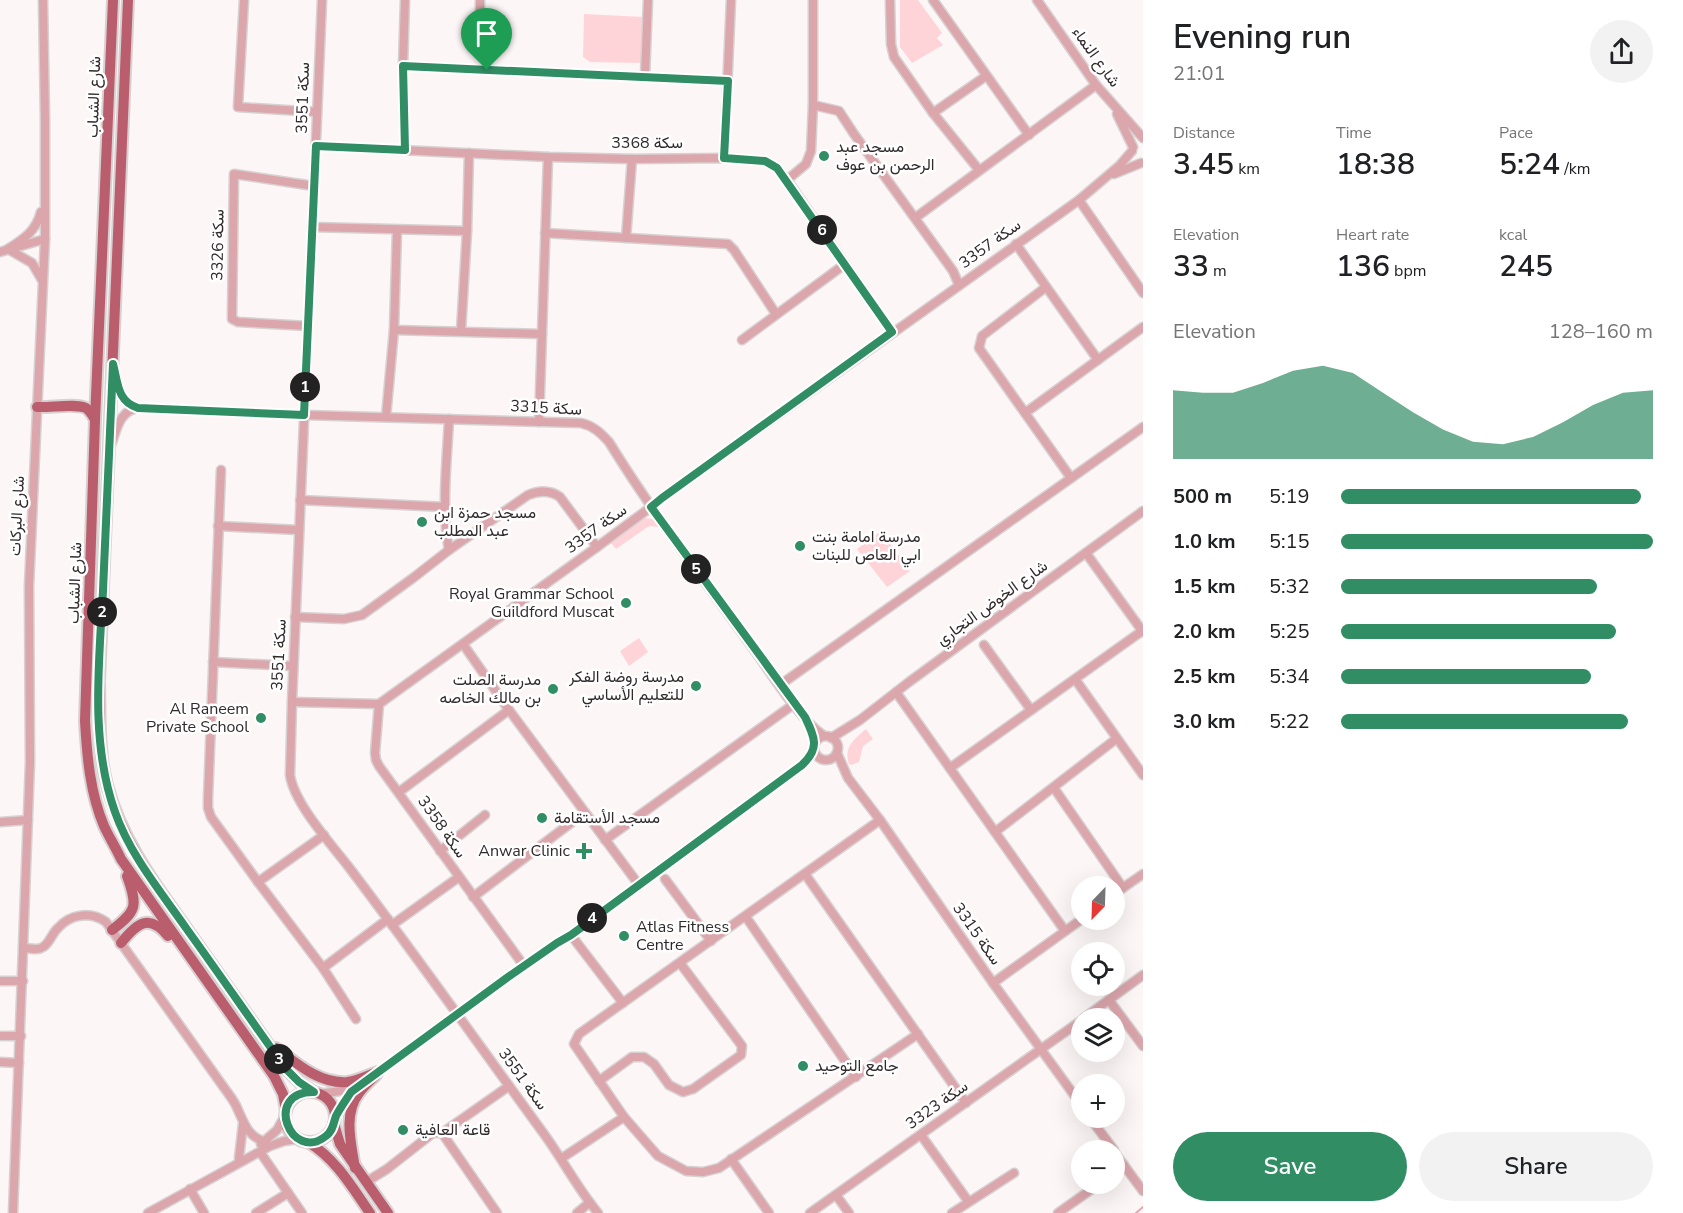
<!DOCTYPE html>
<meta charset="utf-8">
<style>
:root{--surface:#fff;--page:#f2f2f2;--text:#202124;--muted:#757577;--accent:#318d64}
body{margin:0;font-family:"Nunito Sans",Vazirmatn,sans-serif;background:var(--page);color:var(--text);height:100vh;display:flex;flex-direction:column;font-size:22px;white-space:nowrap}
*{box-sizing:border-box;margin:0}
p{font-size:20px;color:var(--muted)}
.icon{flex:none;width:33px;height:33px;fill:none;stroke:currentColor;stroke-width:2;stroke-linecap:round;stroke-linejoin:round}
.map{position:relative;flex:1;overflow:hidden}
.side{display:flex;flex-direction:column;background:var(--surface);width:540px}
.side>*{flex:none}
.needle{width:39px;rotate:203deg}
.controls{position:absolute;left:1071px;top:876px;display:grid;gap:12px}
.controls a{display:grid;place-items:center;width:54px;height:54px;border-radius:50%;background:var(--surface);box-shadow:0 6px 24px #0002;font-size:30px}
.pin{position:absolute;display:grid;place-items:center;width:51px;height:51px;color:#fff;margin:-62px -26px;border-radius:50% 50% 50% 0;rotate:-45deg;box-shadow:0 0 6px #0007}
.pin .icon{rotate:45deg}
.km{position:absolute;width:30px;height:30px;margin:-15px;border-radius:50%;background:#222;color:#fff;font-size:16px;line-height:30px;text-align:center}
.round{display:grid;place-items:center;flex:none;width:63px;height:63px;border-radius:32px;background:var(--page)}
.head{display:flex;align-items:center;justify-content:space-between;height:102px;padding:0 30px}
h1{font-size:33px;font-weight:600;line-height:45px}
.figures{display:grid;grid-template-columns:repeat(3,1fr);gap:9px;height:102px;padding:6px 30px}
.figures div{display:grid;align-content:center}
.figures b{font-size:30px;font-weight:600}
.figures small{font-size:16px;font-weight:400}
.figures p{font-size:16px}
.chart{height:168px;padding:12px 30px}
.chart p{display:flex;justify-content:space-between}
.chart svg{width:100%;height:108px;margin-top:6px;fill:var(--accent);opacity:.7}
.primary-button{display:flex;gap:12px;margin-top:auto;padding:12px 30px}
.primary-button a{flex:1;height:69px;border-radius:36px;background:var(--accent);color:#fff;font-size:24px;font-weight:600;line-height:69px;text-align:center}
.primary-button a+a{background:var(--page);color:var(--text)}
ul{padding:0 30px;list-style:none;font-size:20px}
li{display:grid;grid-template-columns:96px 72px 1fr;align-items:center;height:45px}
li i{height:15px;border-radius:8px;background:var(--accent)}
main{display:flex;flex:1;min-height:0}
.map>svg:first-child{display:block}
.green{fill:#ffd4d9}
.lines{fill:none;stroke-linecap:round;stroke-linejoin:round}
.stream{stroke:#e8a5ae;stroke-width:2}
.minor-casing{stroke:#d8d1d1;stroke-width:11}
.major-casing{stroke:#d8d1d1;stroke-width:14}
.minor{stroke:#dba6ac;stroke-width:8}
.major{stroke:#ba5e6d;stroke-width:10}
.route-casing{stroke:#fff;stroke-width:12}
.route{stroke:#318d64;stroke-width:8}
.poi-dot{fill:#318d64;stroke:#fff;stroke-width:2}
.labels{text-anchor:middle;dominant-baseline:central;stroke-width:5;stroke-linejoin:round;paint-order:stroke}
.street-label{font-size:16px;fill:#302a2b;stroke:#fff}
.poi-label{font-size:16px;fill:#302a2b;stroke:#fff;text-anchor:start}
</style>
<main>
<div class="map">
<svg width="1143" height="1213" viewBox="0 0 1143 1213">
<rect width="100%" height="100%" fill="#fdf6f6"/>
<g class="green">
<path d="M900,0H918L942,33L937,38L943,45L912,63L900,47Z"/>
<path d="M584,14L644,17L642,59L640,63L590,62L583,57Z"/>
<path d="M645,518L654,519L660,525L658,527L650,526L646,528L616,549L611,543Z"/>
<path d="M881,531L910,571L887,587L857,549Z"/>
<path d="M639,638L648,652L629,666L620,651Z"/>
<path d="M866,729L873,739L863,746L859,762L851,765L849,764C843,748 854,739 866,729Z"/>
</g>
<g class="lines">
<path class="stream" d="M1136,1213L1143,1207"/>
<defs>
<g id="minor">
<path d="M244,0L238,107L317,112"/>
<path d="M322,0L292,702L290,775C294,803 330,843 348,866C415,954 479,1045 544,1134C563,1160 578,1189 598,1213"/>
<path d="M405,0L403,66L405,150"/>
<path d="M890,0L891,44L894,57L933,113L979,170"/>
<path d="M933,0L1029,135"/>
<path d="M1037,0L1096,85L1143,138"/>
<path d="M480,13V0"/>
<path d="M403,66L728,81"/>
<path d="M645,76L648,0"/>
<path d="M813,105L839,111L854,134L953,271L959,285"/>
<path d="M933,113L986,76"/>
<path d="M1117,114L1133,147"/>
<path d="M316,146L548,157L632,159L724,158L764,161L777,168L787,180L892,332"/>
<path d="M724,158L731,0"/>
<path d="M1114,174L1141,163"/>
<path d="M787,180L806,164L811,151L813,105V0"/>
<path d="M1079,200L1143,293"/>
<path d="M915,218L1096,85"/>
<path d="M312,227L467,231"/>
<path d="M545,233L728,244L734,250L776,314"/>
<path d="M626,238L632,159"/>
<path d="M1016,244L1098,360"/>
<path d="M8,249C24,239 36,231 41,212"/>
<path d="M8,249L32,263L42,280"/>
<path d="M0,252L45,239"/>
<path d="M1046,287L982,336L979,348L1071,478"/>
<path d="M308,326L238,322L232,319L234,174L314,186"/>
<path d="M394,330L542,334"/>
<path d="M461,331L467,231L469,153"/>
<path d="M742,340L845,264"/>
<path d="M114,368C119,385 118,402 137,408"/>
<path d="M1025,413L1143,327"/>
<path d="M386,417L394,330L397,230"/>
<path d="M449,419C447,462 441,507 449,550"/>
<path d="M539,422L548,157"/>
<path d="M111,445C117,429 119,411 138,408L304,415L581,423C593,426 600,432 609,442C652,512 702,577 750,644C770,671 797,717 824,736"/>
<path d="M221,470L208,798V808L211,817L258,882L323,968L356,1019"/>
<path d="M300,500L446,507"/>
<path d="M218,526L299,530"/>
<path d="M1086,553L1143,632"/>
<path d="M295,617L344,619L362,615L413,578L449,550L528,495C540,490 550,490 560,497L597,547"/>
<path d="M463,644L509,710L639,885"/>
<path d="M984,645L1031,710"/>
<path d="M213,662L293,666"/>
<path d="M1075,679L1143,775"/>
<path d="M780,685L1143,427"/>
<path d="M896,692L1065,931"/>
<path d="M292,702L379,704L597,547L647,510L662,498L1079,200L1119,166L1132,151"/>
<path d="M379,704L375,753L376,760L379,766L524,966"/>
<circle cx="826" cy="748" r="12"/>
<path d="M831,738L860,720L909,682L1143,511"/>
<path d="M837,753L848,778L880,820L993,983L1082,1106"/>
<path d="M950,768L1142,631"/>
<path d="M1054,788L1123,888"/>
<path d="M399,792L509,710"/>
<path d="M880,820L579,1034L574,1044L624,1117L658,1156L686,1171L703,1172L719,1168L918,1034"/>
<path d="M0,822L28,820"/>
<path d="M995,832L1116,739"/>
<path d="M605,840L794,704"/>
<path d="M440,851L485,815"/>
<path d="M805,874L966,1103"/>
<path d="M665,879L711,941"/>
<path d="M258,882L324,835"/>
<path d="M1114,894L1143,874"/>
<path d="M473,897L584,813"/>
<path d="M746,917L856,1077"/>
<path d="M392,925L459,877"/>
<path d="M571,935L623,1003"/>
<path d="M24,948C30,948 38,951 43,947C50,943 52,933 58,928C70,914 91,911 106,922L225,1089C230,1096 235,1102 238,1110C245,1125 248,1137 266,1142"/>
<path d="M323,968L388,919"/>
<path d="M0,981H23"/>
<path d="M993,983L1082,919"/>
<path d="M1109,1000L1143,1046"/>
<path d="M1084,1018L1143,975"/>
<path d="M0,1036H21"/>
<path d="M0,1062L19,1063"/>
<path d="M599,1081L632,1057H644L654,1064L669,1085L683,1092L693,1089L741,1055L742,1046L680,963"/>
<path d="M320,1094L340,1091L354,1085"/>
<path d="M335,1118L351,1092L508,977L557,943L571,935L802,765L814,751"/>
<path d="M1090,1118L1114,1150"/>
<path d="M442,1133L497,1213"/>
<path d="M442,1133L509,1086"/>
<path d="M921,1135L968,1201"/>
<path d="M261,1144L277,1130L285,1116"/>
<path d="M260,1152L302,1213"/>
<path d="M1114,1152L1143,1191"/>
<path d="M239,1158L243,1124"/>
<path d="M562,1158L624,1117"/>
<path d="M731,1159L769,1213"/>
<path d="M1114,1172L1124,1165"/>
<path d="M366,1182L387,1169L433,1133H442"/>
<path d="M190,1189L204,1213"/>
<path d="M836,1195L849,1213"/>
<path d="M13,1213L30,762L29,586L45,239V119L43,0"/>
<path d="M148,1213L270,1146L284,1141L298,1139"/>
<path d="M256,1213L288,1193"/>
<path d="M577,1213L589,1203"/>
<path d="M810,1213L1082,1020"/>
<path d="M952,1213L1014,1173"/>
<path d="M1058,1213L1099,1184"/>
</g>
<g id="major">
<path d="M113,0L95,420L85,721C87,756 90,793 104,826C109,837 116,848 121,859L274,1076L283,1094L286,1110"/>
<path d="M128,0L99,681C100,715 98,751 107,785C122,843 160,891 194,939C225,983 255,1026 286,1069L299,1082L314,1092"/>
<path d="M37,407C50,408 75,403 86,408C90,411 93,416 95,420"/>
<path d="M112,930C137,911 138,906 127,876"/>
<path d="M121,943C137,923 149,913 168,936"/>
<path d="M276,1048C296,1063 319,1084 347,1082C357,1081 368,1075 378,1072"/>
<circle cx="310" cy="1117" r="25"/>
<path d="M334,1124L340,1144L344,1150L388,1213"/>
<path d="M308,1142C336,1159 352,1187 370,1213"/>
<path d="M355,1168C351,1143 343,1114 359,1093C364,1086 370,1081 376,1075"/>
</g>
</defs>
<use href="#minor" class="minor-casing"/>
<use href="#major" class="major-casing"/>
<use href="#minor" class="minor"/>
<use href="#major" class="major"/>
</g>
<g class="lines">
<defs>
<path id="route" d="M403,66L728,81L724,158L765,161L777,168L892,332L662,498L651,507L805,717C815,738 820,748 802,765L571,935L557,943L508,977L351,1092C346,1100 340,1108 336,1116C333,1124 333,1131 326,1136C291,1164 262,1091 314,1092L299,1082L286,1069C253,1023 220,975 186,928C161,892 130,855 115,812C90,742 99,664 103,591C106,515 110,439 113,364C118,383 117,401 138,408L304,415L316,146L405,150Z"/>
</defs>
<use href="#route" class="route-casing"/>
<use href="#route" class="route"/>
</g>
<g class="poi-dot">
<circle cx="824" cy="156" r="6"/>
<circle cx="422" cy="522" r="6"/>
<circle cx="800" cy="546" r="6"/>
<circle cx="626" cy="603" r="6"/>
<circle cx="696" cy="686" r="6"/>
<circle cx="553" cy="689" r="6"/>
<circle cx="261" cy="718" r="6"/>
<circle cx="542" cy="818" r="6"/>
<path d="M581 842h6v6h6v6h-6v6h-6v-6h-6v-6h6z"/>
<circle cx="624" cy="936" r="6"/>
<circle cx="803" cy="1066" r="6"/>
<circle cx="403" cy="1130" r="6"/>
</g>
<g class="labels">
<g class="street-label">
<text transform="translate(1096 57) rotate(54)">شارع النماء</text>
<text transform="translate(94 97) rotate(-88)">شارع الشباب</text>
<text transform="translate(303 98) rotate(-88)">سكة 3551</text>
<text x="647" y="143">سكة 3368</text>
<text transform="translate(990 244) rotate(-36)">سكة 3357</text>
<text transform="translate(218 245) rotate(-89)">سكة 3326</text>
<text transform="translate(546 408) rotate(3)">سكة 3315</text>
<text transform="translate(17 516) rotate(-87)">شارع البركات</text>
<text transform="translate(596 529) rotate(-36)">سكة 3357</text>
<text transform="translate(75 583) rotate(-88)">شارع الشباب</text>
<text transform="translate(992 603) rotate(-36)">شارع الخوض التجاري</text>
<text transform="translate(279 655) rotate(-87)">سكة 3551</text>
<text transform="translate(442 827) rotate(55)">سكة 3358</text>
<text transform="translate(977 934) rotate(55)">سكة 3315</text>
<text transform="translate(523 1079) rotate(54)">سكة 3551</text>
<text transform="translate(937 1105) rotate(-35)">سكة 3323</text>
</g>
<g class="poi-label">
<text x="836" y="147">مسجد عبد<tspan x="836" dy="18">الرحمن بن عوف</tspan></text>
<text x="434" y="513">مسجد حمزة ابن<tspan x="434" dy="18">عبد المطلب</tspan></text>
<text x="812" y="537">مدرسة امامة بنت<tspan x="812" dy="18">ابي العاص للبنات</tspan></text>
<text x="614" y="594" text-anchor="end">Royal Grammar School<tspan x="614" dy="18">Guildford Muscat</tspan></text>
<text x="684" y="677" text-anchor="end">مدرسة روضة الفكر<tspan x="684" dy="18">للتعليم الأساسي</tspan></text>
<text x="541" y="680" text-anchor="end">مدرسة الصلت<tspan x="541" dy="18">بن مالك الخاصه</tspan></text>
<text x="249" y="709" text-anchor="end">Al Raneem<tspan x="249" dy="18">Private School</tspan></text>
<text x="554" y="818">مسجد الأستقامة</text>
<text x="570" y="851" text-anchor="end">Anwar Clinic</text>
<text x="636" y="927">Atlas Fitness<tspan x="636" dy="18">Centre</tspan></text>
<text x="815" y="1066">جامع التوحيد</text>
<text x="415" y="1130">قاعة العافية</text>
</g>
</g>
</svg>
<div class="controls">
<a><svg class="needle" viewBox="-14 -14 28 28"><path d="M0-13l5 13h-10z" fill="#e53935"/><path d="M0 13l5-13h-10z" fill="#757577"/></svg></a>
<a><svg class="icon" aria-label="locate" viewBox="0 0 24 24"><circle cx="12" cy="12" r="6"/><path d="M12 2v4M12 18v4M2 12h4M18 12h4"/></svg></a>
<a><svg class="icon" aria-label="layers" viewBox="0 0 24 24"><path d="M12 4l9 5-9 5-9-5zM3 14l9 5 9-5"/></svg></a>
<a>+</a>
<a>−</a>
</div>
<div class="pin" style="left:487px;top:70px;background:#1e9e55"><svg class="icon" aria-label="arrive" viewBox="0 0 24 24"><path d="M6 21V4h12l-3 4 3 4H6"/></svg></div>
<b class="km" style="left:305px;top:387px">1</b>
<b class="km" style="left:102px;top:612px">2</b>
<b class="km" style="left:279px;top:1059px">3</b>
<b class="km" style="left:592px;top:918px">4</b>
<b class="km" style="left:696px;top:569px">5</b>
<b class="km" style="left:822px;top:230px">6</b>
</div>
<section class="side">
<div class="head"><div><h1>Evening run</h1><p>21:01</p></div><a class="round"><svg class="icon" aria-label="share" viewBox="0 0 24 24"><path d="M12 15V3M7 8l5-5 5 5M5 13v7h14v-7"/></svg></a></div>
<div class="figures">
<div><p>Distance</p><b>3.45<small> km</small></b></div>
<div><p>Time</p><b>18:38</b></div>
<div><p>Pace</p><b>5:24<small> /km</small></b></div>
</div>
<div class="figures">
<div><p>Elevation</p><b>33<small> m</small></b></div>
<div><p>Heart rate</p><b>136<small> bpm</small></b></div>
<div><p>kcal</p><b>245</b></div>
</div>
<div class="chart"><p><span>Elevation</span>128–160 m</p>
<svg viewBox="0 0 160 44" preserveAspectRatio="none"><path d="M0 44V16L10 17L20 17L30 13L40 8L50 6L60 9L70 17L80 25L90 32L100 37L110 38L120 35L130 29L140 22L150 17L160 16V44z"/></svg>
</div>
<ul>
<li><b>500 m</b>5:19<i style="width:96%"></i></li>
<li><b>1.0 km</b>5:15<i style="width:100%"></i></li>
<li><b>1.5 km</b>5:32<i style="width:82%"></i></li>
<li><b>2.0 km</b>5:25<i style="width:88%"></i></li>
<li><b>2.5 km</b>5:34<i style="width:80%"></i></li>
<li><b>3.0 km</b>5:22<i style="width:92%"></i></li>
</ul>
<div class="primary-button"><a>Save</a><a>Share</a></div>
</section>
</main>
